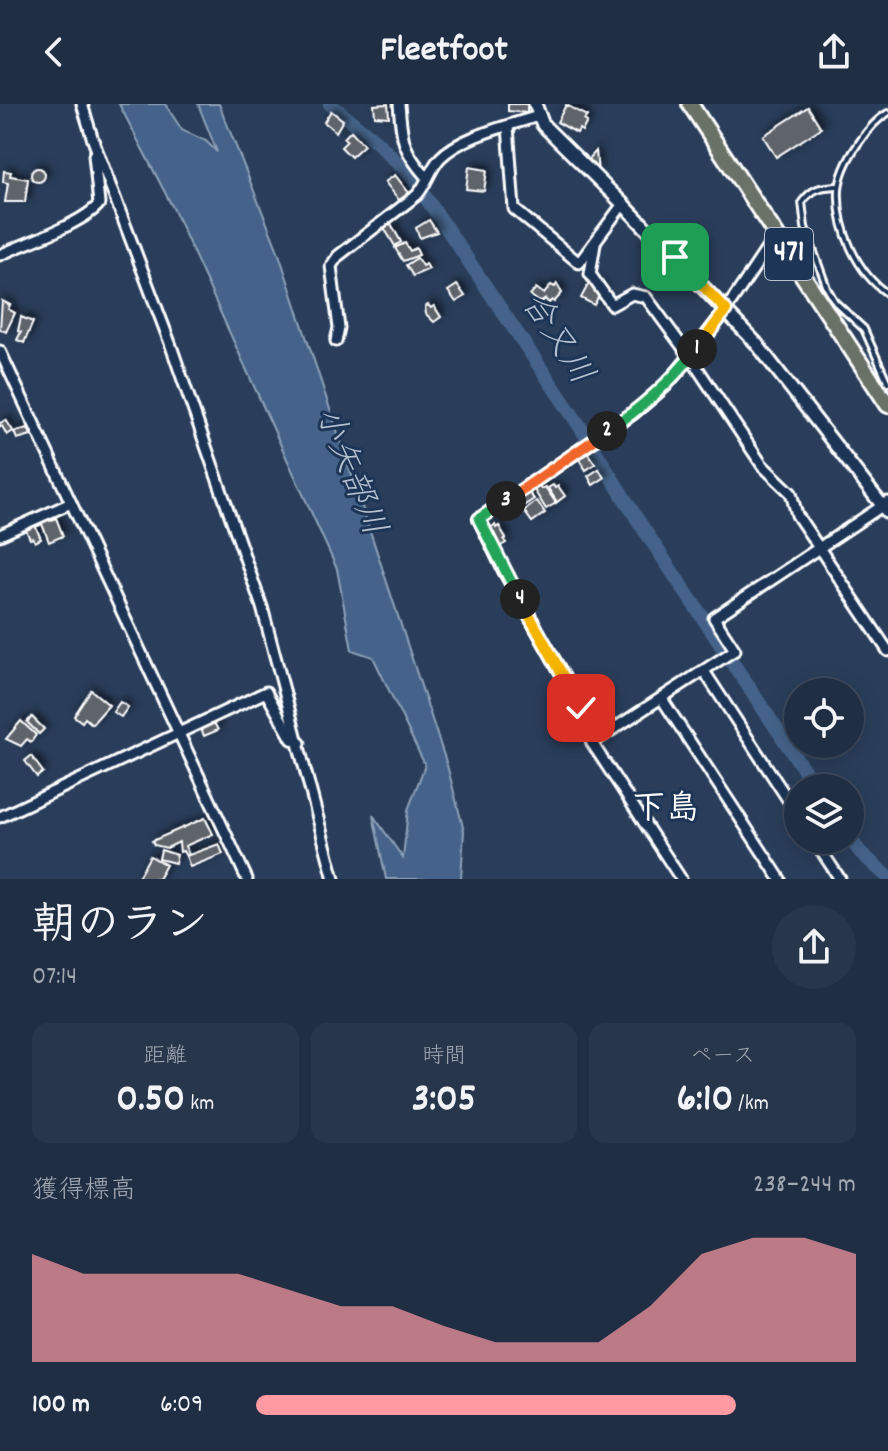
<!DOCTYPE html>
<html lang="ja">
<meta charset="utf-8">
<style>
:root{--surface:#202e44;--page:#28364b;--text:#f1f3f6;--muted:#a2a8b2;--line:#3d4a5d;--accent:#ff9aa2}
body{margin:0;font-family:Dekko,"Klee One",sans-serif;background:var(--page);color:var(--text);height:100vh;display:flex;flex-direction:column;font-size:30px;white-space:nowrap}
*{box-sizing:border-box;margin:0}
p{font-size:26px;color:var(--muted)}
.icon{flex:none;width:44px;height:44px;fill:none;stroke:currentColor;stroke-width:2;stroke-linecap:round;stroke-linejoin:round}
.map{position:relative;height:775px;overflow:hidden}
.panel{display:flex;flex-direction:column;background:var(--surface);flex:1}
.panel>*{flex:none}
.controls{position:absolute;left:784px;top:574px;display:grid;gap:16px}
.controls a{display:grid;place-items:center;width:80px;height:80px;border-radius:50%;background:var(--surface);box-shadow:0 4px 20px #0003,0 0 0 2px var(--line);font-size:40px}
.pin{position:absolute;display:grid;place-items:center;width:68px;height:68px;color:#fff;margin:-34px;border-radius:16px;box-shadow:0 4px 12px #0006}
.km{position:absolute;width:40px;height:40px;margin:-20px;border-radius:50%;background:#222;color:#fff;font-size:22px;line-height:40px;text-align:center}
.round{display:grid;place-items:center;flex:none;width:84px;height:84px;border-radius:42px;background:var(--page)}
.summary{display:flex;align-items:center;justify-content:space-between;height:136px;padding:0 32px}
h1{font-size:44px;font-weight:700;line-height:60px}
.stats{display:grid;grid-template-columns:repeat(3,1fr);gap:12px;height:136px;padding:8px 32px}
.stats div{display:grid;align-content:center;border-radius:16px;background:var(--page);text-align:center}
.stats b{font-size:40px;font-weight:700}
.stats small{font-size:22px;font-weight:400}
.stats p{font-size:22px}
.chart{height:224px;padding:16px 32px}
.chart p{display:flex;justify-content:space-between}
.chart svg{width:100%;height:144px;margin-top:8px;fill:var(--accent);opacity:.7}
ul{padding:0 32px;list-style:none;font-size:26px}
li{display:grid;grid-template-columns:128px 96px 1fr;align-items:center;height:60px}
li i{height:20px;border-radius:10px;background:var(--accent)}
header{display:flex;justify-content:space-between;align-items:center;height:104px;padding:0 32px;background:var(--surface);font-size:36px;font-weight:700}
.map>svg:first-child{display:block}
.water{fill:#45648a;stroke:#8fa2b9;stroke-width:2}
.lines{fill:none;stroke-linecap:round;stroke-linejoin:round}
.river{stroke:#45648a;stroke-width:14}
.building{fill:#5f636a;stroke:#fff;stroke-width:2;filter:url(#shadow)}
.service-casing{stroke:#fff;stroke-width:10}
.minor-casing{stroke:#fff;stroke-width:15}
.tertiary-casing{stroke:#fff;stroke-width:17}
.trunk-casing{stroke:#fff;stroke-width:20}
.service{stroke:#1d3557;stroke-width:4}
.minor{stroke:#1d3557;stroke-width:9}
.tertiary{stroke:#1d3557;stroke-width:11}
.trunk{stroke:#6a7166;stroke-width:14}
.split-1-casing{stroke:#fff;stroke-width:16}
.split-2-casing{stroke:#fff;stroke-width:16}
.split-3-casing{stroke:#fff;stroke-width:16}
.split-4-casing{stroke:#fff;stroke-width:16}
.split-5-casing{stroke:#fff;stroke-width:16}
.split-1{stroke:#f5b400;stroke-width:10}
.split-2{stroke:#22a559;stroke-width:10}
.split-3{stroke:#f0652b;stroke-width:10}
.split-4{stroke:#22a559;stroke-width:10}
.split-5{stroke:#f5b400;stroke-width:10}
.labels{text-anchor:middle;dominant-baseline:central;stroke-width:6;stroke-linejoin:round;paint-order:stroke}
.shield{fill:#1d3557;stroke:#bbc2cd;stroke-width:2}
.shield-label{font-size:30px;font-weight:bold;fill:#fff}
.water-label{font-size:34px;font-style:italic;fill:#b5c1d0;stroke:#1d3557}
.neighbourhood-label{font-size:34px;font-weight:bold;fill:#fff;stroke:#1d3557}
</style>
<header><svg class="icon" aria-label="back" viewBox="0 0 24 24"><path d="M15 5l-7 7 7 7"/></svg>Fleetfoot<svg class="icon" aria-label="share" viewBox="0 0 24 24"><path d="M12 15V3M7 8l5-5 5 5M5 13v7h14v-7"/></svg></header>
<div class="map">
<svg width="888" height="775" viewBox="0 0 888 775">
<defs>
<filter id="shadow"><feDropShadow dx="4" dy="-4" stdDeviation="4" flood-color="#0009"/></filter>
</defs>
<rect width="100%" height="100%" fill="#2a3e5b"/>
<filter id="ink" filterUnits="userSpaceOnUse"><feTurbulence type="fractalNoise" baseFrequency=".0125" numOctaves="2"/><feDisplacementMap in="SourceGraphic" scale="16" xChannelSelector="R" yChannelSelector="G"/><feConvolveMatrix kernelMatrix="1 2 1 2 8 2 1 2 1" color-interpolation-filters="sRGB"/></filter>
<g filter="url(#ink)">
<path class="water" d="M119,0H165L182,26L206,37L217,48L198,0H219L278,147L447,661L464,727L461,775H386L373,711L403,754L408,706L425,661L373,553L352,546L337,465L173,104Z"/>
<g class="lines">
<g class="river">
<path d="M330,0L379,40L414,76L579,321L639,418L816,684"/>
<path d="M850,734L860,748L888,773"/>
</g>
</g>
<g class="building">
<path d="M388,0L389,13L375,12L374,1Z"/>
<path d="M508,0H527V9L508,7Z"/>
<path d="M566,1L587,12L584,16L587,18L582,27L579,25L577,29L557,18Z"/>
<path d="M808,3L821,24L776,53L763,32Z"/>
<path d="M331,7L343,16L336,28L324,18Z"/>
<path d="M351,27L364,41L351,53L341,43L347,37L344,34Z"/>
<path d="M596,47L598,69L587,57Z"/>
<path d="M469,63L487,66L484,87L466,85Z"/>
<circle cx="38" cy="71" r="7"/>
<path d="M4,67L11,68L10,72L28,75L25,98H5L8,79L3,78Z"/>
<path d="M395,71L409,89L399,96L385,78Z"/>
<path d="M429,116L437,128L420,134L416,124Z"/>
<path d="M390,118L401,138L395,142L383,122Z"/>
<path d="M405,139L410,147L416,144L419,151L403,157L395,144Z"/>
<path d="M417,154L422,162L426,160L429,165L413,172L406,161Z"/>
<path d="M590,177L603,184L594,201L581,194Z"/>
<path d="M557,180L562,189L554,198L552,196L549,199L545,195L542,198L538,197L530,191L536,184L544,190L551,181L555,183Z"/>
<path d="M457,181L465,192L456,198L448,187Z"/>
<path d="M2,197L10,201L8,205L15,209L6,228L0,225Z"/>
<path d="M428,201L431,204L434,202L441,213L434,218L426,210L425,203Z"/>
<path d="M21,213L33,218L24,239L17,236L21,228L18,227Z"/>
<path d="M6,316L13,327L7,331L2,322L0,323V319Z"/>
<path d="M28,324L31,331L17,335L14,328Z"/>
<path d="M586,347L595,360L586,366L577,352Z"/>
<path d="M599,365L604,374L593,381L588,372Z"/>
<path d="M553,381L555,384L558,382L565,392L557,398L548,384Z"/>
<path d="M539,382L541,385L545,383L556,399L546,405L534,386Z"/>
<path d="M529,389L534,395L522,403L517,397Z"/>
<path d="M537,397L545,409L532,418L524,407Z"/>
<path d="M47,411L50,417L56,414L63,432L49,438L42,420L38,422L35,417Z"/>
<path d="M34,419L41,435L35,438L33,434L30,435L24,422Z"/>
<path d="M495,421L496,424L499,422L506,434L504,436L506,439L499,443L488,425Z"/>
<path d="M91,586L109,601L92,620L85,614L82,618L74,612Z"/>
<path d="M120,598L128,603L121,613L113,608Z"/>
<path d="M32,613L44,625L39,630L27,618Z"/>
<path d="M21,617L36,631L31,638L27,635L21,642L6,635Z"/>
<path d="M213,617L218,626L204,632L200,623Z"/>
<path d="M31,652L43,668L37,673L25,657Z"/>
<path d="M205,714L213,730L185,742L189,751L186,752L183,747L180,748L179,738L167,744L154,741L152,737Z"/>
<path d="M219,740L223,750L190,763L186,752Z"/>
<path d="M161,746L177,751L175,759L159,755Z"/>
<path d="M150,752L166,761L158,775H137Z"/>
</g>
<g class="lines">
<defs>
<g id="service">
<path d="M888,9C875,16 866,28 858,40C849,53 840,70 839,86C837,125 857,169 888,190"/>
<path d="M839,82C822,83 813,83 802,98L805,123L827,184L835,198L864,225L888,279"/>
</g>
<g id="minor">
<path d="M82,0L93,36L170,239L262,503L334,775"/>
<path d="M399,0C402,36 402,46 427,74"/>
<path d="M508,22L514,105L579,159L623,100"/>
<path d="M595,140L590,170L612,201L632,190L646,193L690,253L762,361L791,389L797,411L888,547"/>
<path d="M0,151C25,139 83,120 99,100L94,51"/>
<path d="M336,237L339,224L331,162L338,152L417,91C427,80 430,65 440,54C461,32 509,22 538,12"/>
<path d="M0,247L247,775"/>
<path d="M0,431L71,399"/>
<path d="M704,567L798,711"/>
<path d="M662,595L780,775"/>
<path d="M592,639L735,546L714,514L888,398"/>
<path d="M0,713L266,588L292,635L300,639"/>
<path d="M814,736L840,775"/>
<path d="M681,775L592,639L581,604L503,466L479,415L633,310L666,282L726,206L776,131"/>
</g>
<path id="tertiary" d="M535,0L543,21L623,100L756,239L888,409"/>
<path id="trunk" d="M690,0L888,301"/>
</defs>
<use href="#service" class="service-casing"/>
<use href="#minor" class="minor-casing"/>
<use href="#tertiary" class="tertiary-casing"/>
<use href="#trunk" class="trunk-casing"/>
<use href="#service" class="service"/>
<use href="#minor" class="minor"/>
<use href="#tertiary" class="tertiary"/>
<use href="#trunk" class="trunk"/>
</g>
</g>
<g class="lines" filter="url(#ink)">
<defs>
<path id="split-1" d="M675,153L726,206L697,245"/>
<path id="split-2" d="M607,327C642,304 671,278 697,245"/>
<path id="split-3" d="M506,397L607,327"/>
<path id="split-4" d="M506,397L479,415L520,495"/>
<path id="split-5" d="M520,495L581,604"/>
</defs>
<use href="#split-1" class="split-1-casing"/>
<use href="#split-2" class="split-2-casing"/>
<use href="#split-3" class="split-3-casing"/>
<use href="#split-4" class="split-4-casing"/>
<use href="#split-5" class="split-5-casing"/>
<use href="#split-1" class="split-1"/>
<use href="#split-2" class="split-2"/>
<use href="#split-3" class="split-3"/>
<use href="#split-4" class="split-4"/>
<use href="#split-5" class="split-5"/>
</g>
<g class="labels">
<rect class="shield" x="765" y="124" width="48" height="52" rx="6"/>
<g class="shield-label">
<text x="789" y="150">471</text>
</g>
<g class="water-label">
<text transform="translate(555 236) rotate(57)">合又川</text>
<text transform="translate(348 368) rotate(68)">小矢部川</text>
</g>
<g class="neighbourhood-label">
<text x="666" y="707">下島</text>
</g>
</g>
</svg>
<div class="controls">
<a><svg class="icon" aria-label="locate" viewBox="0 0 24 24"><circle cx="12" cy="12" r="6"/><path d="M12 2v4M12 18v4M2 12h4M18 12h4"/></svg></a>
<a><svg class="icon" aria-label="layers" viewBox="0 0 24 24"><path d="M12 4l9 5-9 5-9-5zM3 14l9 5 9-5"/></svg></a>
</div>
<div class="pin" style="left:675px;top:153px;background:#1e9e55"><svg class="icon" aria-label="arrive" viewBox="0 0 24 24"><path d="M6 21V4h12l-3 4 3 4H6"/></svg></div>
<div class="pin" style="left:581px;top:604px;background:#d93025"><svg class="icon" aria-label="check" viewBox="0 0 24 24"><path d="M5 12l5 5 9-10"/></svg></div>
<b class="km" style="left:697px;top:245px">1</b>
<b class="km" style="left:607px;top:327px">2</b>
<b class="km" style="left:506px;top:397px">3</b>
<b class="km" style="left:520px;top:495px">4</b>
</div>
<section class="panel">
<div class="summary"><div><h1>朝のラン</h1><p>07:14</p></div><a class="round"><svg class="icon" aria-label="share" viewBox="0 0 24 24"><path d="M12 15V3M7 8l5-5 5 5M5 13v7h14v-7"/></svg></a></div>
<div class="stats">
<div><p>距離</p><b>0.50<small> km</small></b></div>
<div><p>時間</p><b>3:05</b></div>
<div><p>ペース</p><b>6:10<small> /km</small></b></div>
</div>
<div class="chart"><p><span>獲得標高</span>238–244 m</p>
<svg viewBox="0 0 160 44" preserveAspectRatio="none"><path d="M0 44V11L10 17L20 17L30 17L40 17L50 22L60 27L70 27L80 33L90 38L100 38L110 38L120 27L130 11L140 6L150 6L160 11V44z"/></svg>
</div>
<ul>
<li><b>100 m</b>6:09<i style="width:80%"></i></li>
</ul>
</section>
